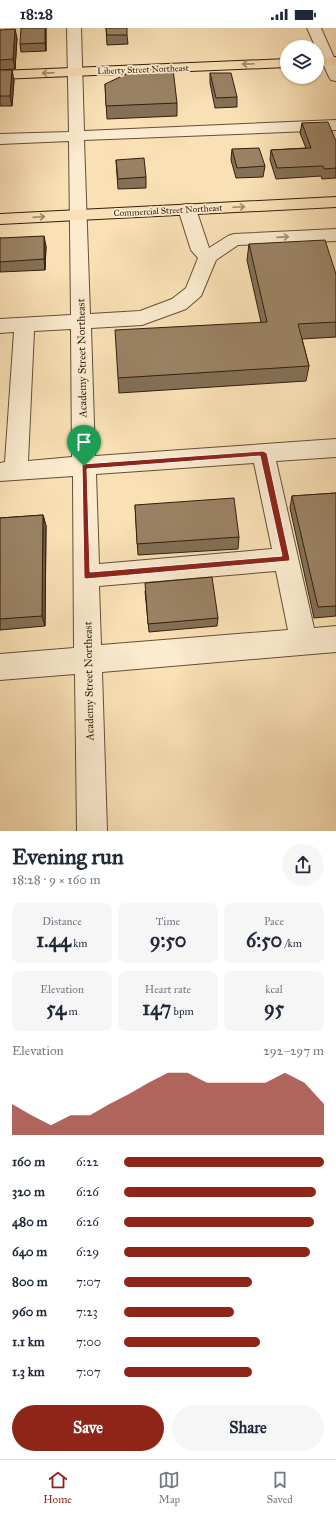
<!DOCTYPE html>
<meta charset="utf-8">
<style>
:root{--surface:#fff;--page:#f6f6f7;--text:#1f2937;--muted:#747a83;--line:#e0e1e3;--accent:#8f2418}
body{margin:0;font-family:"IM FELL Great Primer",serif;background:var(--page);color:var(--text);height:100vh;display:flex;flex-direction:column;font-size:15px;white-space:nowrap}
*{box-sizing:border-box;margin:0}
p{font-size:13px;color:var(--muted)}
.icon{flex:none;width:22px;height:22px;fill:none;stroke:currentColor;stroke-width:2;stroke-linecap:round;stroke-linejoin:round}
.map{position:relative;height:803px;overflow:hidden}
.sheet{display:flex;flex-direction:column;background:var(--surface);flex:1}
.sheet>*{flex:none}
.controls{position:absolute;left:280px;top:12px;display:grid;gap:8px}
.controls a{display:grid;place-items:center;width:44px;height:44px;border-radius:50%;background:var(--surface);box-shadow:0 1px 3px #0004;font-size:20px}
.pin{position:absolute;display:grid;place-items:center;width:34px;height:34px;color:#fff;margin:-41px -17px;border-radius:50% 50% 50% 0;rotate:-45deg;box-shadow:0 0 4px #0007}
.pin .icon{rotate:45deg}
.round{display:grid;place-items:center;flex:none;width:42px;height:42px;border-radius:21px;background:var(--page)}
.summary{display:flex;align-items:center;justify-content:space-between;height:68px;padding:0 12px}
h1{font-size:22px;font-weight:700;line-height:30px}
.figures{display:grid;grid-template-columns:repeat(3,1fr);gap:6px;height:68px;padding:4px 12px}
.figures div{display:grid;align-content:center;border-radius:8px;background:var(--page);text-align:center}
.figures b{font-size:20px;font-weight:700}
.figures small{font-size:11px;font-weight:400}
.figures p{font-size:11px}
.chart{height:112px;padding:8px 12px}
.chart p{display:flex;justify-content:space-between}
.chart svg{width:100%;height:72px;margin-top:4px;fill:var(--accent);opacity:.7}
.action{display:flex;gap:8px;margin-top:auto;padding:8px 12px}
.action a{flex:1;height:46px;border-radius:24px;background:var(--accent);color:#fff;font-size:16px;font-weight:700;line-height:46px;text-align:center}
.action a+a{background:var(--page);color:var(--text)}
ul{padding:0 12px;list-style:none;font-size:13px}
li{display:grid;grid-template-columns:64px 48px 1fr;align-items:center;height:30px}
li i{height:10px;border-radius:5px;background:var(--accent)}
.status{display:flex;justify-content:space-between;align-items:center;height:28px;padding:0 20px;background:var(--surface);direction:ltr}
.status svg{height:11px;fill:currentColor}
.menu{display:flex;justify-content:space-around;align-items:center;height:56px;border-top:1px solid var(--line);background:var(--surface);font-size:11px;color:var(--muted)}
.menu a{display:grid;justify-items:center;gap:2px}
.menu .selected{color:var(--accent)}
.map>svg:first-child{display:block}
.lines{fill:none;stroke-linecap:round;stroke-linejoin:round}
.minor-casing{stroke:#654e36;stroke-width:2}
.highway-casing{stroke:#341d0c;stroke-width:2}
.minor{fill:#fbebcf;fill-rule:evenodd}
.highway{fill:#f9e0b5;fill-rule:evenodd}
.wall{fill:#847056;stroke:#341d0c}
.shaded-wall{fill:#6c5b46;stroke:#341d0c}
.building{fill:#9a8264;stroke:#341d0c}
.oneway{stroke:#a08869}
.oneway2{stroke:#a18e77}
.route{fill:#8f2418;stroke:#fff;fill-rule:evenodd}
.labels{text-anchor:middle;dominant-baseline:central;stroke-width:3.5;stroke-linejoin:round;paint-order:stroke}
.far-street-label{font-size:9px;fill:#341d0c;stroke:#fbebcf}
.street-label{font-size:11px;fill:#341d0c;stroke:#fbebcf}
</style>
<div class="status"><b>18:28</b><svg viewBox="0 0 49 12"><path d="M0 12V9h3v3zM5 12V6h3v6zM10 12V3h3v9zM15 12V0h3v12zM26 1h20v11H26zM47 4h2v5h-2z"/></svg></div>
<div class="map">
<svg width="336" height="803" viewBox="0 0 336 803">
<rect width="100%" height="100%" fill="#f9e0b5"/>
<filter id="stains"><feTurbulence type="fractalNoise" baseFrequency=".005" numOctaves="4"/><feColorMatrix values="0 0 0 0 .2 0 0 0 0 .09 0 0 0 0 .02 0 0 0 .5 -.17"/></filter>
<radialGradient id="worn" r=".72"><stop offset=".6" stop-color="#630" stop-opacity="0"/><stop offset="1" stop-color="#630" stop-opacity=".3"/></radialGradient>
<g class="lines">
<defs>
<g id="minor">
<path d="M67,0H81L84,103L336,92V102L84,112L90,286L140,283L172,271L186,260L198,230L191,222L178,181L181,177L187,176L193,177L196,181L209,220L228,208L234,206L336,201V213L238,217L216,232L201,268L186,281L142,297L91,300L95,428L336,411V429L276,433L314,600L336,598V624L102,644L107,803H77L75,646L0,652V626L74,620L73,448L0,453V435L5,434L14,304L0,305V291L71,287L69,113L0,116V106L69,104ZM71,301L72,429L28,433L34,303ZM254,435L272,521L99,536L96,446ZM276,543L288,602L101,617L99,558Z"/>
<path d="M307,0H321L336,34V53L331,52L329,49Z"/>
</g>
<g id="highway">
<path d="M336,29V37L317,38V30Z"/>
<path d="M287,31V39L0,51V43Z"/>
<path d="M336,169V179L0,196V186Z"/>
</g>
</defs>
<use href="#minor" class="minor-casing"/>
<use href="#highway" class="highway-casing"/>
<use href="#minor" class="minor"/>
<use href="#highway" class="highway"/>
</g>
<g class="wall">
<path d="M46,0V23L21,24L20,16Z"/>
<path d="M106,0L127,7L128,16L107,17Z"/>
<path d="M0,2L17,10L15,41L0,42Z"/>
<path d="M0,42L14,52L12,78H0Z"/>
<path d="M210,45L237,69V79L215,80L210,55Z"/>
<path d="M105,56L177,75V88L107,91Z"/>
<path d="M302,95L336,113V150L322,151L321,148L276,151L270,132L271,122L306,120L300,105Z"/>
<path d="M232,121L265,138L263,149L236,150L231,132Z"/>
<path d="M116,132L146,149V160L118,161Z"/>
<path d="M0,210L46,218L45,242L0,244Z"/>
<path d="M249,216L336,246V309L302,311L309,338L306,353L119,365L118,350L261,294L247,232Z"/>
<path d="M336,465V588L314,590L290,480L292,468Z"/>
<path d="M135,477L239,509L238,521L138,527Z"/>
<path d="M43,487L46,498L45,598L0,602V490Z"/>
<path d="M145,563L218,590L217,598L149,604Z"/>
</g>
<g class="shaded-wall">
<path d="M45,0H46V23L45,15Z"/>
<path d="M15,1L17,10L15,41L13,31Z"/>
<path d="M12,42L14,52L12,78L10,68Z"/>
<path d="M44,208L46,218L45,242L44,231Z"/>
<path d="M43,487L46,498L45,598L42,588Z"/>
</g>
<g class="building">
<path d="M21,0H45V15L20,16Z"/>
<path d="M106,0H127V7H107Z"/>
<path d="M15,1L13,31L0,32V2Z"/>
<path d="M173,41L177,75L106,78L105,56L135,42Z"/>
<path d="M0,42H12L10,68H0Z"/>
<path d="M210,45H231L237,69L216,70Z"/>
<path d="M328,94L336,113V140L324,141L323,138L277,140L271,122L311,120L302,95Z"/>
<path d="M259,120L265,138L237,140L232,121Z"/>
<path d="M144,130L146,149L118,151L116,132Z"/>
<path d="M44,208V231L0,234V210Z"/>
<path d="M325,212L336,246V294L298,296L309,338L118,350L115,302L267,294L249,216Z"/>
<path d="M336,465V578L318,579L292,468Z"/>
<path d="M234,470L239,509L137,516L135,477Z"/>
<path d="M43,487L42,588L0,591V490Z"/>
<path d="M212,549L218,590L148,596L145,555Z"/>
</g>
<defs><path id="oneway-shaft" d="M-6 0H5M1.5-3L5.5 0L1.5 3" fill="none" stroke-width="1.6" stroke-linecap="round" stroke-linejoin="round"/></defs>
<g class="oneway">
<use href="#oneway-shaft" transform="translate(248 36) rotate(178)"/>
<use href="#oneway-shaft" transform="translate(48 45) rotate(178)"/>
<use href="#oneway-shaft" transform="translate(239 179) rotate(-3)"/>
<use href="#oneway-shaft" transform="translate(39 189) rotate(-3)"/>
</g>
<use class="oneway2" href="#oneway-shaft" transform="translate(283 209) rotate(-4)"/>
<path class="route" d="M263,423L267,425L290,531L289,533L86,551L84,550L82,436ZM260,428L282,528L90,544L87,441Z"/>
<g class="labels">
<g class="far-street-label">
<text transform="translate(143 41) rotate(-2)">Liberty Street Northeast</text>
<text transform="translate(168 182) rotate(-3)">Commercial Street Northeast</text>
</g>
<g class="street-label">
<text transform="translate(82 330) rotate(-91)">Academy Street Northeast</text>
<text transform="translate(89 653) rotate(-91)">Academy Street Northeast</text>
</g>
</g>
<rect width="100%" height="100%" filter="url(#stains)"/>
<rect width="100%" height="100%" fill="url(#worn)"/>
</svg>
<div class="controls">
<a><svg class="icon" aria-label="layers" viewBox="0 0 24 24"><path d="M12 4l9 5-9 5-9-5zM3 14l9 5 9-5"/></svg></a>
</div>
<div class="pin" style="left:84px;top:438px;background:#1e9e55"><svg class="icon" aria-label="arrive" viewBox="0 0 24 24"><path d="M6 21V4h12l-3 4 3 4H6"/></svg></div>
</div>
<section class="sheet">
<div class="summary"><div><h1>Evening run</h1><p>18:28 · 9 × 160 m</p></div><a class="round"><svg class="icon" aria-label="share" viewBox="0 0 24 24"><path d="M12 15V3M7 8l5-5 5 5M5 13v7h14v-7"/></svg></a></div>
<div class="figures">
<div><p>Distance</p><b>1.44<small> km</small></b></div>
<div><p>Time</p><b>9:50</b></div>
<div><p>Pace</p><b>6:50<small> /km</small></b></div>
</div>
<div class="figures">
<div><p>Elevation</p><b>54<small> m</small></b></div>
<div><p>Heart rate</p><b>147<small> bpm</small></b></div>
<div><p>kcal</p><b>95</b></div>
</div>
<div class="chart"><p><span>Elevation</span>292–297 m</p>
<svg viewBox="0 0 160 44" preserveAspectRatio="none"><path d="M0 44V25L10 32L20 38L30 32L40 32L50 25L60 19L70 12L80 6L90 6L100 12L110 12L120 12L130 12L140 6L150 12L160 25V44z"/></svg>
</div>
<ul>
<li><b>160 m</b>6:22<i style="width:100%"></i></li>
<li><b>320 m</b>6:26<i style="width:96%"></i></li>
<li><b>480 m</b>6:26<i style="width:95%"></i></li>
<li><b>640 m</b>6:29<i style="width:93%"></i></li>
<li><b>800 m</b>7:07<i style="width:64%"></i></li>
<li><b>960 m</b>7:23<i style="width:55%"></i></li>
<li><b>1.1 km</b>7:00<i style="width:68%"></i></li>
<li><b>1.3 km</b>7:07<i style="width:64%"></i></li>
</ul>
<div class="action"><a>Save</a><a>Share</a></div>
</section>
<nav class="menu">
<a class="selected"><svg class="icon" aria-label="home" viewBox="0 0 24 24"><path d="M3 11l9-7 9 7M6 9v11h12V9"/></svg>Home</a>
<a><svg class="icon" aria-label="map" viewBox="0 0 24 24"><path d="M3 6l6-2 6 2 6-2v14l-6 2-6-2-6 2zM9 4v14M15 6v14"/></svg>Map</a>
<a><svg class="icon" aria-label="saved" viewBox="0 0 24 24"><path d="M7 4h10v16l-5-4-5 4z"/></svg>Saved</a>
</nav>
